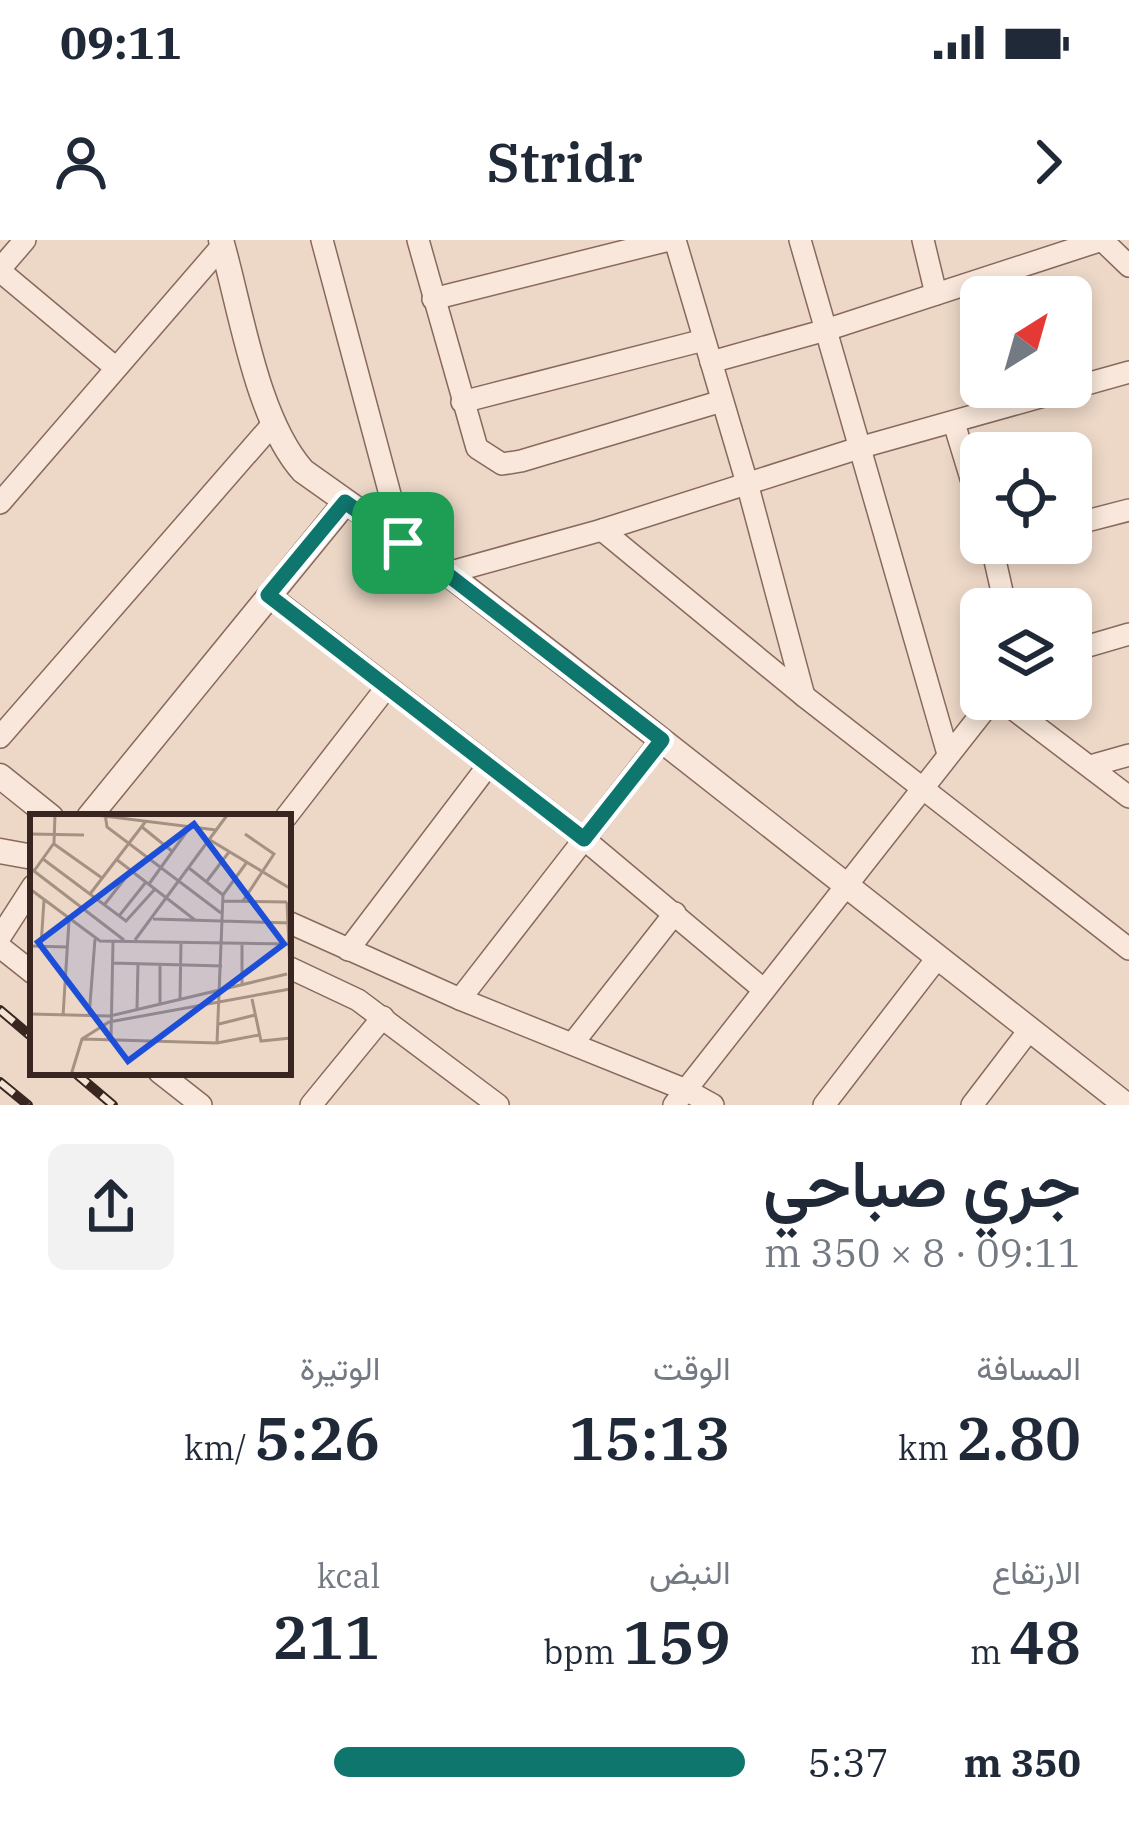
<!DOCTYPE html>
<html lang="ar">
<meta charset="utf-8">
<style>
:root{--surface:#fff;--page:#f2f2f3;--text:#1f2937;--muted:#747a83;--accent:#0f766e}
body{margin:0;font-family:"IBM Plex Serif",Vazirmatn,serif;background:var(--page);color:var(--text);direction:rtl;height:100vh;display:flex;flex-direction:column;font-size:45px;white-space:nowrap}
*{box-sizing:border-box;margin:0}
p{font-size:39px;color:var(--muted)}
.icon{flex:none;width:66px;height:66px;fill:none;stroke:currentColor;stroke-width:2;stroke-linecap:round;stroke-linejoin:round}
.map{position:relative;height:865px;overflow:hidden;direction:ltr}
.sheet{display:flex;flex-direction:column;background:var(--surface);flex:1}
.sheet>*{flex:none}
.needle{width:78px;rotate:37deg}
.fabs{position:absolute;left:960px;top:36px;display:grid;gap:24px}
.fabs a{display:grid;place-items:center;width:132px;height:132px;border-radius:18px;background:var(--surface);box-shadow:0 6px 18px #0003;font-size:60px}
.pin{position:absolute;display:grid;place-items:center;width:102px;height:102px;color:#fff;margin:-51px;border-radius:24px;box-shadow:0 6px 18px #0006}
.round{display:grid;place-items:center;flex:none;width:126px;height:126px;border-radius:18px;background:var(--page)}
.overview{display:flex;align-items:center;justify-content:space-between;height:204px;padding:0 48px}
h1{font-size:66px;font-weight:600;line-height:90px}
.metrics{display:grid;grid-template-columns:repeat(3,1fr);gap:18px;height:204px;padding:12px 48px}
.metrics div{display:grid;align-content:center}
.metrics b{font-size:60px;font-weight:600}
.metrics small{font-size:33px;font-weight:400}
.metrics p{font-size:33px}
ul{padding:0 48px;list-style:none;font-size:39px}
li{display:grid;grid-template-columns:192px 144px 1fr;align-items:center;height:90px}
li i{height:30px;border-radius:15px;background:var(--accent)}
.status{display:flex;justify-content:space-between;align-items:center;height:84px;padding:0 60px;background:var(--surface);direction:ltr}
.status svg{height:33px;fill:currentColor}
header{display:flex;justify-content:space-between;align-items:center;height:156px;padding:0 48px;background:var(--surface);font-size:54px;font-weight:600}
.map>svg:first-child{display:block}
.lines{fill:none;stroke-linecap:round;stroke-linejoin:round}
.minor-casing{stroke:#88695d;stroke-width:24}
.tertiary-casing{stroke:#88695d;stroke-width:27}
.minor{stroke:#f8e7da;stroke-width:21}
.tertiary{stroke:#f8e7da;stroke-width:24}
.rail-casing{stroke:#392620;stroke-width:10}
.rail{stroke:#f4e4d6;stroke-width:6;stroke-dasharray:18;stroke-linecap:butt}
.route-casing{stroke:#fff;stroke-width:24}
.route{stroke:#0f766e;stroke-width:15}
.inset-road{fill:none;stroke:#a59184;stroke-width:3}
.view{fill:#1d4ed8;fill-opacity:0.15;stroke:#1d4ed8;stroke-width:6}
.inset-edge{fill:none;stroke:#392620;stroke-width:6}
</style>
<div class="status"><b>09:11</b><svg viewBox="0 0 49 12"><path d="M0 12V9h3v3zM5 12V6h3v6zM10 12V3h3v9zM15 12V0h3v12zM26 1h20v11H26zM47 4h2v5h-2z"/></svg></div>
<header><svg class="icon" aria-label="forward" viewBox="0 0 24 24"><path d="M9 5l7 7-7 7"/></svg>Stridr<svg class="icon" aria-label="person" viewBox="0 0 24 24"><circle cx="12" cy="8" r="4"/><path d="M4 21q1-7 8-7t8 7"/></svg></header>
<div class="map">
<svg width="1129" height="865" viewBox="0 0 1129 865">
<rect width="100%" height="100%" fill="#edd8c7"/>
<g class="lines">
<defs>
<g id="minor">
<path d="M322,0L403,303"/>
<path d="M418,0L477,208L502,224L521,221L722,161"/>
<path d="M675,0L747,243L804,456"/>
<path d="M800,0L948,514"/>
<path d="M923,0L936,54"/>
<path d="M1102,0L1129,26"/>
<path d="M0,29L25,0"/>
<path d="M0,31L116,128"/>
<path d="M433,59L669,0"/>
<path d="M711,122L826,90L1102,0"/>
<path d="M462,162L704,100"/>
<path d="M954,183L981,271"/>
<path d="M0,263L222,6"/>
<path d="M1071,285L1129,270"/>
<path d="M602,290L804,456L1129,709"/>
<path d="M991,303L1006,369"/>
<path d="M447,333L602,290L862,207L1129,132"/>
<path d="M269,355L584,599L764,750"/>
<path d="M1071,411L1129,394"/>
<path d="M1000,459L1129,557"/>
<path d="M0,497L272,185"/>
<path d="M1090,526L1129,515"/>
<path d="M286,577L386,448"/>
<path d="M288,682L460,759L686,850L713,865"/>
<path d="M0,697L33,646"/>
<path d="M0,707L33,733"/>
<path d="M348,710L487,527"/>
<path d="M288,727L358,760L498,865"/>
<path d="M460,759L662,499"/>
<path d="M573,803L675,673"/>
<path d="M159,832L201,865"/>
<path d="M311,865L383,777"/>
<path d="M674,865L993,459"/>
<path d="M824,865L938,717"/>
<path d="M972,865L1030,789"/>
</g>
<g id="tertiary">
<path d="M221,0C241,69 256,178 303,231L447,333L562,422L1126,865"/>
<path d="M0,536L51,577"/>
<path d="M89,577L345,263"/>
<path d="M0,611L33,617"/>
</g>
</defs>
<use href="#minor" class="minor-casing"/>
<use href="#tertiary" class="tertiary-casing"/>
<use href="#minor" class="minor"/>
<use href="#tertiary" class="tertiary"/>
<defs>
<g id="rail">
<path d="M0,770L33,798"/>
<path d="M74,832L113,865"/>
<path d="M0,842L28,865"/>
</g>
</defs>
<use href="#rail" class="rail-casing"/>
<use href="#rail" class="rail"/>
</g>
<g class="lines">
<defs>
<path id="route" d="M345,262L447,334L662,500L584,599L268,355Z"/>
</defs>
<use href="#route" class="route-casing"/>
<use href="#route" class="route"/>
</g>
<g transform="translate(30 574)">
<rect width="261" height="261" fill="#edd8c7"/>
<path class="inset-road" d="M58,0L186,16M75,0L77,13L191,99M112,13L143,38M0,20L54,21M180,26L261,75M24,30L72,64M13,45L96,107L125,75M86,45L165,106M0,54L94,126M159,54L193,81M4,57L24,29L25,0M177,67L199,38M119,70L160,13M0,75L70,127L261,130M60,80L116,7M193,87L257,88M213,87L244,40L215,20M257,88L261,177M74,91L101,57M89,102L116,68M123,105L261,109M105,126L198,0M0,132L37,133M11,132L14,86M82,149L192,152M212,170V129M150,185L151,128M222,185L231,227L261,224M130,190V150M107,195L108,149M0,200L80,202L257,160M33,202L39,107M59,203L65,125M189,210L225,201M53,225L187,229L229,221M81,225L83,128M187,229L193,81L217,48M41,261L52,225L79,208L260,175"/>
<path class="view" d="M164,10L254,130L98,247L8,128Z"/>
<rect width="261" height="261" class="inset-edge"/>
</g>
</svg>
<div class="fabs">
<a><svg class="needle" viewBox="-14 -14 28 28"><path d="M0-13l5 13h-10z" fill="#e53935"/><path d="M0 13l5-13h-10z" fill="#747a83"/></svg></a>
<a><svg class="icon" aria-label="locate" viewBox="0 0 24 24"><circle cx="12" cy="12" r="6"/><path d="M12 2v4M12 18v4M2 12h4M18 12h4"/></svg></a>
<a><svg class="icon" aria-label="layers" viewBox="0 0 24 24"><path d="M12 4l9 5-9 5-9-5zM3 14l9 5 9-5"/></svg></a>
</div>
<div class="pin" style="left:403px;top:303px;background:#1e9e55"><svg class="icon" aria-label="arrive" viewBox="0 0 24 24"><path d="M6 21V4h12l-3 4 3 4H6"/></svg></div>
</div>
<section class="sheet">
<div class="overview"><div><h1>جري صباحي</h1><p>09:11 · 8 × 350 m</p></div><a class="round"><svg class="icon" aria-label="share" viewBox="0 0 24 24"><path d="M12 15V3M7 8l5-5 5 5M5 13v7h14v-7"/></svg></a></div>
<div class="metrics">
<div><p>المسافة</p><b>2.80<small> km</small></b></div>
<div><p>الوقت</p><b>15:13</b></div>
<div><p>الوتيرة</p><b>5:26<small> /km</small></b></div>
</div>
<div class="metrics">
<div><p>الارتفاع</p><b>48<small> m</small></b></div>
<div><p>النبض</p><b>159<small> bpm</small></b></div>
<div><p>kcal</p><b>211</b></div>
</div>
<ul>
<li><b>350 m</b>5:37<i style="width:59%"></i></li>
</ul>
</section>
